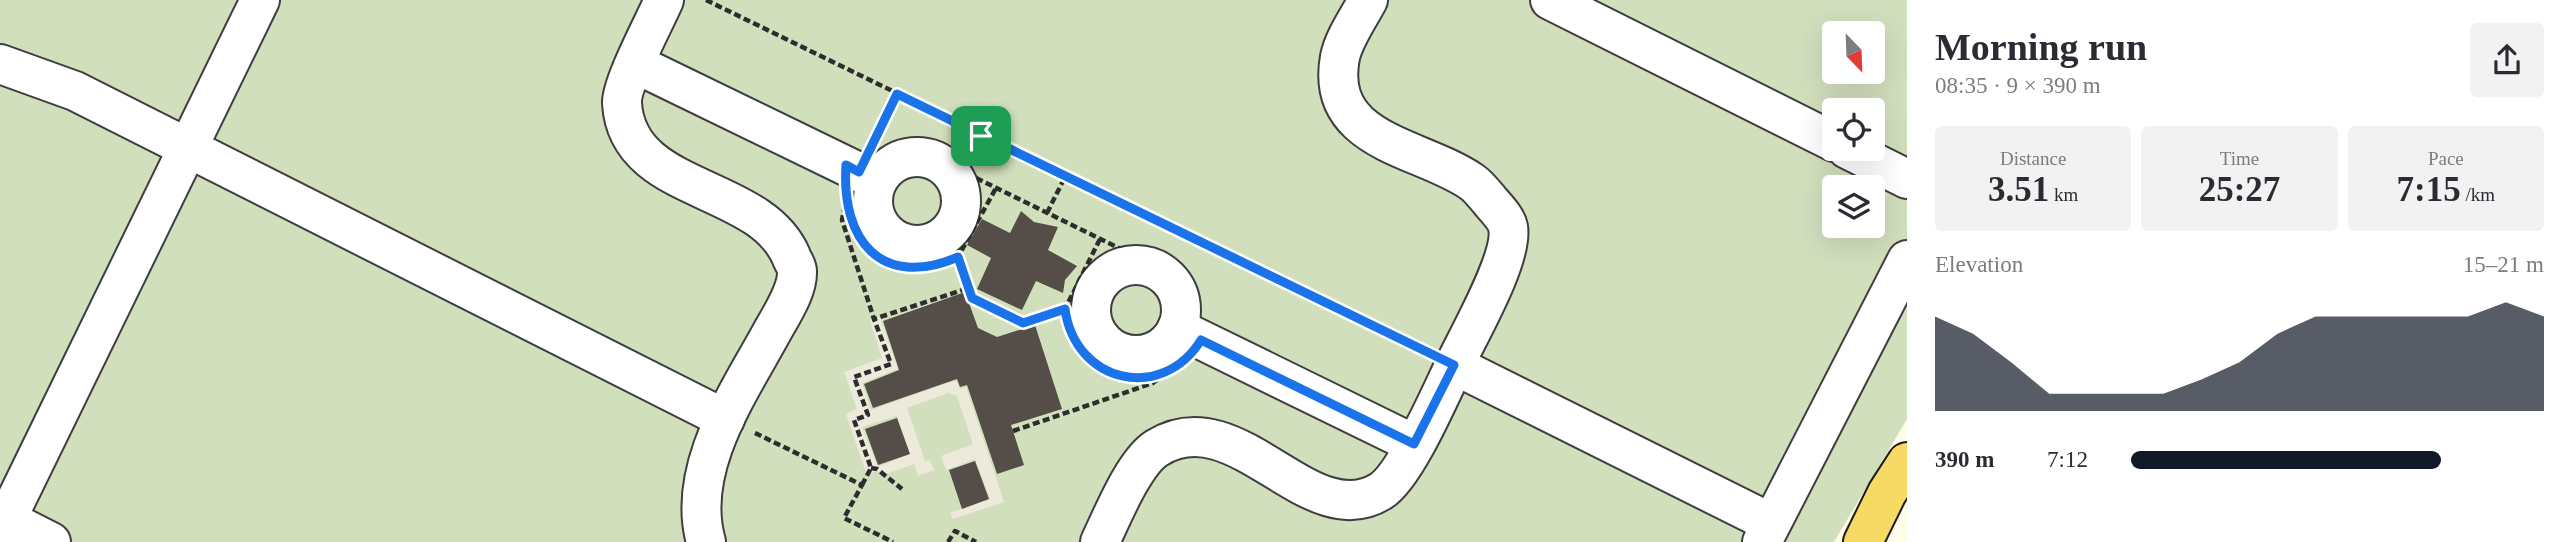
<!DOCTYPE html>
<meta charset="utf-8">
<style>
:root{--surface:#fff;--page:#f2f2f3;--text:#2b2b33;--muted:#7c7c81;--accent:#111827}
body{margin:0;font-family:Georgia,serif;background:var(--page);color:var(--text);height:100vh;display:flex;flex-direction:column;font-size:26px;white-space:nowrap}
*{box-sizing:border-box;margin:0}
p{font-size:23px;color:var(--muted)}
.icon{flex:none;width:38px;height:38px;fill:none;stroke:currentColor;stroke-width:2;stroke-linecap:round;stroke-linejoin:round}
.map{position:relative;flex:1;overflow:hidden}
.sheet{display:flex;flex-direction:column;background:var(--surface);width:665px}
.sheet>*{flex:none}
.needle{width:46px;rotate:157deg}
.tools{position:absolute;left:1822px;top:21px;display:grid;gap:14px}
.tools a{display:grid;place-items:center;width:63px;height:63px;border-radius:7px;background:var(--surface);box-shadow:0 7px 28px #0002;font-size:35px}
.pin{position:absolute;display:grid;place-items:center;width:60px;height:60px;color:#fff;margin:-30px;border-radius:14px;box-shadow:0 4px 10px #0006}
.round{display:grid;place-items:center;flex:none;width:74px;height:74px;border-radius:7px;background:var(--page)}
.headline{display:flex;align-items:center;justify-content:space-between;height:119px;padding:0 28px}
h1{font-size:38px;font-weight:800;line-height:52px}
.figures{display:grid;grid-template-columns:repeat(3,1fr);gap:10px;height:119px;padding:7px 28px}
.figures div{display:grid;align-content:center;border-radius:7px;background:var(--page);text-align:center}
.figures b{font-size:35px;font-weight:800}
.figures small{font-size:19px;font-weight:400}
.figures p{font-size:19px}
.chart{height:196px;padding:14px 28px}
.chart p{display:flex;justify-content:space-between}
.chart svg{width:100%;height:126px;margin-top:7px;fill:var(--accent);opacity:.7}
ul{padding:0 28px;list-style:none;font-size:23px}
li{display:grid;grid-template-columns:112px 84px 1fr;align-items:center;height:52px}
li i{height:18px;border-radius:9px;background:var(--accent)}
main{display:flex;flex:1;min-height:0}
.map>svg:first-child{display:block}
.cemetery{fill:#d2dfbd;fill-rule:evenodd}
.plaza{fill:#ede9db;fill-rule:evenodd}
.building{fill:#544d48}
.lines{fill:none;stroke-linecap:round;stroke-linejoin:round}
.minor-casing{stroke:#3e3e3e;stroke-width:42}
.major-casing{stroke:#1c1c1c;stroke-width:42}
.path{stroke:#2d2d2d;stroke-width:4.5;stroke-dasharray:7 3.5;stroke-linecap:butt}
.minor{stroke:#fff;stroke-width:38}
.major{stroke:#f6da63;stroke-width:38}
.route-casing{stroke:#fff;stroke-width:14}
.route{stroke:#1a73e8;stroke-width:9}
</style>
<main>
<div class="map">
<svg width="1907" height="542" viewBox="0 0 1907 542">
<rect width="100%" height="100%" fill="#fffcea"/>
<path class="cemetery" d="M0,0H1907V419L1834,542H0ZM1834,33H1872V72H1834ZM1834,110H1872V149H1834ZM1834,187H1872V226H1834Z"/>
<path class="plaza" d="M880,317L898,369L862,383L871,410L956,380L960,389L966,387L1004,502L953,519L950,513L990,499L975,459L946,470L941,456L973,444L957,396L948,393L907,408L925,461L930,460L934,470L918,476L914,464L884,475L877,471L868,474L865,470L846,414L857,409L844,372L882,358L870,321ZM897,416L910,454L878,467L862,427Z"/>
<g class="building">
<path d="M1021,211L1034,222L1058,227L1048,250L1077,266L1065,280L1063,293L1036,281L1022,310L977,289L991,258L967,245L982,219L1010,233Z"/>
<path d="M965,292L978,328L997,337L1035,325L1062,409L1011,425L1024,465L997,474L967,385L960,387L957,379L873,408L864,384L899,370L883,321Z"/>
<path d="M897,418L910,454L878,465L865,429Z"/>
<path d="M975,461L989,499L962,509L949,470Z"/>
</g>
<g class="lines">
<defs>
<g id="minor">
<path d="M664,0C655,21 621,84 622,103C627,195 759,182 791,256C792,260 797,266 797,271C798,290 782,314 773,330C740,391 685,468 706,542"/>
<path d="M1550,0L1834,142"/>
<path d="M0,64L75,91L725,419"/>
<path d="M636,64L877,181"/>
<path d="M1847,149L1907,179"/>
<circle cx="917" cy="201" r="44"/>
<circle cx="1136" cy="310" r="45"/>
<path d="M1177,328L1414,444"/>
<path d="M1454,365L1771,523"/>
<path d="M0,516L51,542"/>
<path d="M0,533L260,0"/>
<path d="M1100,542C1112,517 1134,462 1157,448C1237,398 1309,536 1381,491C1406,475 1441,393 1455,364C1469,334 1514,257 1508,227C1506,218 1496,208 1490,201C1485,195 1479,187 1472,182C1420,146 1324,143 1340,57C1344,38 1359,17 1368,0"/>
<path d="M1762,542L1907,260"/>
</g>
<path id="major" d="M1863,542L1887,493L1907,462"/>
</defs>
<use href="#minor" class="minor-casing"/>
<use href="#major" class="major-casing"/>
<g class="path">
<path d="M706,0L1425,351"/>
<path d="M873,144L897,94"/>
<path d="M956,181L974,177L1125,251L1135,265"/>
<path d="M845,201C854,262 905,280 958,257L996,188"/>
<path d="M845,205L842,220L874,319L969,288"/>
<path d="M1047,213L1065,177"/>
<path d="M949,232L972,297L1023,323L1065,309L1100,239"/>
<path d="M1065,309C1073,367 1131,400 1179,363"/>
<path d="M1013,431L1153,383L1162,376"/>
<path d="M755,433L862,485L844,518L893,542"/>
<path d="M871,468L877,469L902,489"/>
<path d="M862,485L871,468L854,420L868,415L854,377L891,364L874,319"/>
<path d="M948,542L955,531L976,542"/>
</g>
<use href="#minor" class="minor"/>
<use href="#major" class="major"/>
</g>
<g class="lines">
<defs>
<path id="route" d="M897,94L1454,365L1414,444L1201,340C1162,403 1075,383 1065,309L1023,323L972,298L958,257C881,290 841,240 846,165L859,172Z"/>
</defs>
<use href="#route" class="route-casing"/>
<use href="#route" class="route"/>
</g>
</svg>
<div class="tools">
<a><svg class="needle" viewBox="-14 -14 28 28"><path d="M0-13l5 13h-10z" fill="#e53935"/><path d="M0 13l5-13h-10z" fill="#7c7c81"/></svg></a>
<a><svg class="icon" aria-label="locate" viewBox="0 0 24 24"><circle cx="12" cy="12" r="6"/><path d="M12 2v4M12 18v4M2 12h4M18 12h4"/></svg></a>
<a><svg class="icon" aria-label="layers" viewBox="0 0 24 24"><path d="M12 4l9 5-9 5-9-5zM3 14l9 5 9-5"/></svg></a>
</div>
<div class="pin" style="left:981px;top:136px;background:#1e9e55"><svg class="icon" aria-label="arrive" viewBox="0 0 24 24"><path d="M6 21V4h12l-3 4 3 4H6"/></svg></div>
</div>
<section class="sheet">
<div class="headline"><div><h1>Morning run</h1><p>08:35 · 9 × 390 m</p></div><a class="round"><svg class="icon" aria-label="share" viewBox="0 0 24 24"><path d="M12 15V3M7 8l5-5 5 5M5 13v7h14v-7"/></svg></a></div>
<div class="figures">
<div><p>Distance</p><b>3.51<small> km</small></b></div>
<div><p>Time</p><b>25:27</b></div>
<div><p>Pace</p><b>7:15<small> /km</small></b></div>
</div>
<div class="chart"><p><span>Elevation</span>15–21 m</p>
<svg viewBox="0 0 160 44" preserveAspectRatio="none"><path d="M0 44V11L10 17L20 27L30 38L40 38L50 38L60 38L70 33L80 27L90 17L100 11L110 11L120 11L130 11L140 11L150 6L160 11V44z"/></svg>
</div>
<ul>
<li><b>390 m</b>7:12<i style="width:75%"></i></li>
</ul>
</section>
</main>
